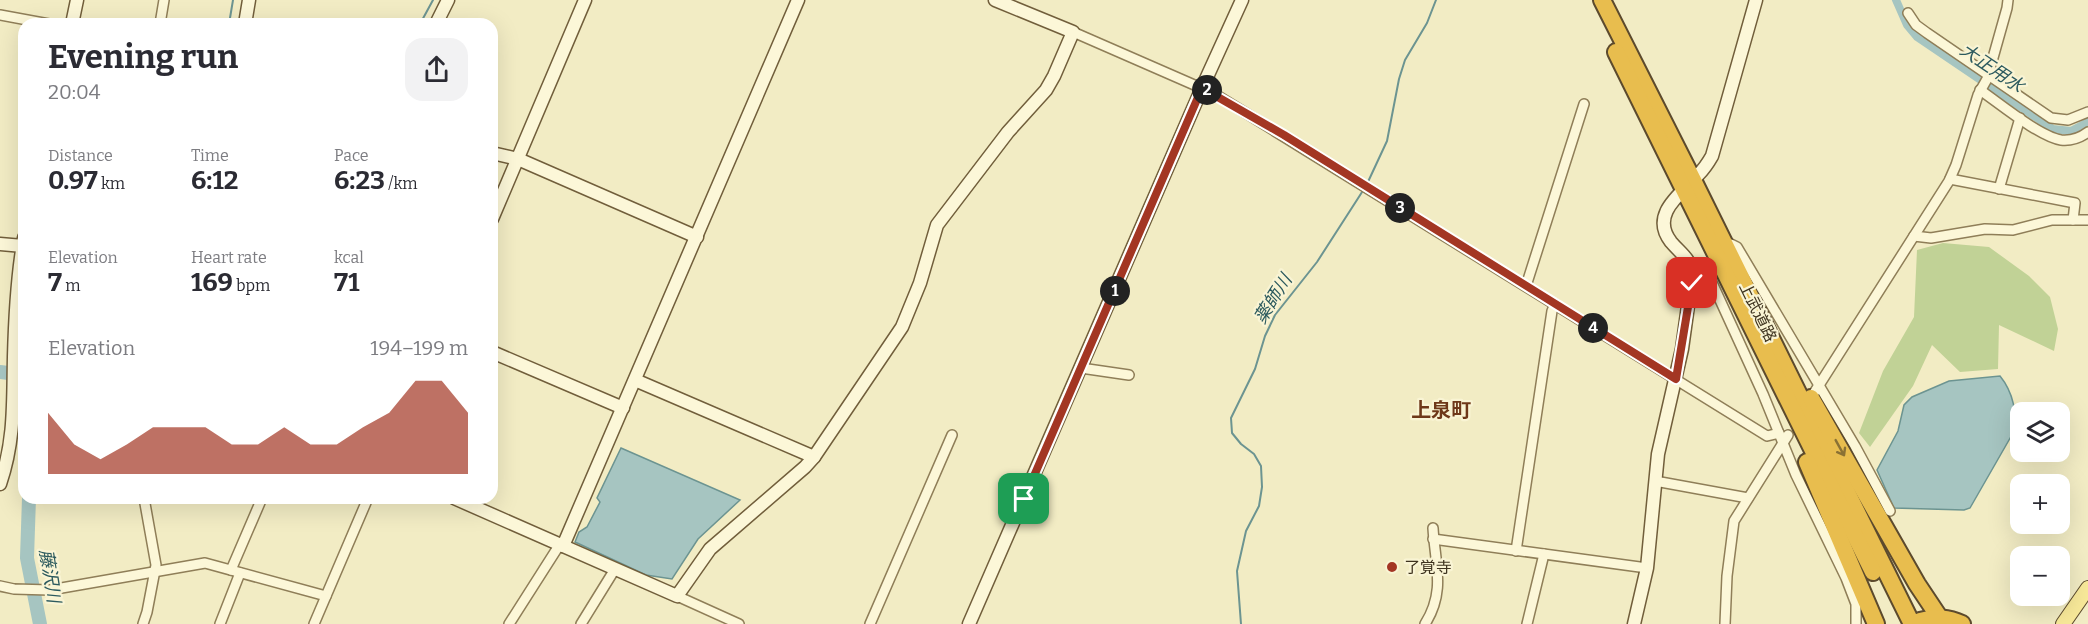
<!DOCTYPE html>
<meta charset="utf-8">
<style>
:root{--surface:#fff;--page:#f2f2f3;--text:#2b2b33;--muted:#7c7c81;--accent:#a33623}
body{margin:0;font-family:Bitter,"Noto Sans JP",serif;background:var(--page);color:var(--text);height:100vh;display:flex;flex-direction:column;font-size:22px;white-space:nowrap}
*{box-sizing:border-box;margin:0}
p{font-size:20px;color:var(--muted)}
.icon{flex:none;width:33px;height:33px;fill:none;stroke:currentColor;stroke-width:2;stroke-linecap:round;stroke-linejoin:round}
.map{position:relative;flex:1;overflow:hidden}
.panel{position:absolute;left:18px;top:18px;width:480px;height:486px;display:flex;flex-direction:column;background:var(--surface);border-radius:18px;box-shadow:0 6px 24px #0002}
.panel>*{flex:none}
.buttons{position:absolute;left:2010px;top:402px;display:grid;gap:12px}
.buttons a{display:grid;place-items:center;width:60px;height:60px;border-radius:12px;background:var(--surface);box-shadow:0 6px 24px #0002;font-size:30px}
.pin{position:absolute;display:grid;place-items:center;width:51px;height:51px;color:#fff;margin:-26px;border-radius:12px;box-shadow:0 3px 9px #0006}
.km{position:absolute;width:30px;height:30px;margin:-15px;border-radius:50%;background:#222;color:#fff;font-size:16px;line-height:30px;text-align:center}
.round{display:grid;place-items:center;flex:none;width:63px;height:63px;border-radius:18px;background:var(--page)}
.head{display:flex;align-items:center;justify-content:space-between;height:102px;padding:0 30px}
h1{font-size:33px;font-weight:700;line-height:45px}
.metrics{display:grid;grid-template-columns:repeat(3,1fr);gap:9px;height:102px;padding:6px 30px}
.metrics div{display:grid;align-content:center}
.metrics b{font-size:26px;font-weight:700}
.metrics small{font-size:16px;font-weight:400}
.metrics p{font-size:16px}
.chart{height:168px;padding:12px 30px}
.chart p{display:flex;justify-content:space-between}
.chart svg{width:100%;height:108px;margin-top:6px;fill:var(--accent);opacity:.7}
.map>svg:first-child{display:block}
.green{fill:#c1d296}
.water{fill:#a6c5c1;stroke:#6c9491;stroke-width:1.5}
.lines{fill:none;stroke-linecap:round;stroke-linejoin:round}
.stream{stroke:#6c9491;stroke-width:2}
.canal{stroke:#a6c5c1;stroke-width:8}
.river{stroke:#a6c5c1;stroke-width:14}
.street-casing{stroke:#8f7e58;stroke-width:12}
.secondary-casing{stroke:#715e3b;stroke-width:15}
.primary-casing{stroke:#5c4a2d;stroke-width:16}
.highway-casing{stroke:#5c4a2d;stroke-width:20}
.street{stroke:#fcf7d8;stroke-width:9}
.secondary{stroke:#fcf7d8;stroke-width:12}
.primary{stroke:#f8e999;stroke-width:14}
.highway{stroke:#e8bd4e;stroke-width:16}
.oneway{stroke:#8a7134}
.route-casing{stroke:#fff;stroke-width:12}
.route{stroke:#a33623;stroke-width:8}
.poi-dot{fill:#a33623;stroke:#f9f4d4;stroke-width:2}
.labels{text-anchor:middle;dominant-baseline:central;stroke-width:4.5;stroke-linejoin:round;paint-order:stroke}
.street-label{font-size:16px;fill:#3d321e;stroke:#f9f4d4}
.poi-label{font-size:16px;fill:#3d321e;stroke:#f9f4d4;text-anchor:start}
.water-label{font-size:18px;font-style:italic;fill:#2c5a5e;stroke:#f9f4d4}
.quarter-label{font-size:20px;font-weight:bold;fill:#6e3819;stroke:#f9f4d4}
</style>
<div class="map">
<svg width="2088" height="624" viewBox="0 0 2088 624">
<rect width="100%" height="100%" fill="#f2ecc4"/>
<g class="green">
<path d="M1943,243L1989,247L2029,276L2050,297L2058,329L2054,351L1999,325L1998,369L1960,372L1932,345L1913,386L1870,447L1859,433L1883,371L1914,317L1917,250Z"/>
<path d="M1701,282H1703L1712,300L1708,304L1694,308L1696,283Z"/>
</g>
<g class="water">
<path d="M2000,376C2013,392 2018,414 2013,433L1970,508L1964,510L1894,508L1877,470L1898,431L1904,405L1912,397L1949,381Z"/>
<path d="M621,448L740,500L698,539L672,579L646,575L575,542L579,532L587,527L600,502L597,498Z"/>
</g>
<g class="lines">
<g class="stream">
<path d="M229,24L233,0"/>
<path d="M420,24L433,0"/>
<path d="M1367,184L1387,141L1399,79L1405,60L1427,23L1436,0"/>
<path d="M1241,624L1237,571L1246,531L1259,506L1262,487L1261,466L1254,454L1241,444L1232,433L1231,418L1255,369L1265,336L1275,315L1317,262L1364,189"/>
</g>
<path class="canal" d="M1896,0L1907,25L1917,37L2053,129L2071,131L2088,122"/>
<g class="river">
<path d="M0,372L24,375"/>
<path d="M29,498L27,558L40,624"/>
</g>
<defs>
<g id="street">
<path d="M1908,13L1916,25L1927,33L2051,118L2068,120L2088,112"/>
<path d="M0,15L49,24"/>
<path d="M160,24L164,0"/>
<path d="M1073,32L1215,94L1767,436L1779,433"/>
<path d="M1980,90C1999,103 2040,137 2061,140C2071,141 2080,138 2088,132"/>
<path d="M1950,179L2075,203L2073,220"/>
<path d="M1999,189L2020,118"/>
<path d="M1914,236L1931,238L1985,229L2013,230L2052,220H2088"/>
<path d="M1725,244H1731L1737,247L1855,446L1890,511"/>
<path d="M1692,274L1703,273L1709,276L1763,394L1796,475L1846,578L1856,604V624"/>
<path d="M1526,286L1584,104"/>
<path d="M1081,368L1129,375"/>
<path d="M1814,393L1949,181L1956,165L1978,95L1987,79L2007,8L2008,0"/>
<path d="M1655,481L1748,498"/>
<path d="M1433,539L1647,568"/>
<path d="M1516,551L1552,311L1555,304"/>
<path d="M231,570L262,498"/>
<path d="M0,586L14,589L50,590L205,563L326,596"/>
<path d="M677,596L739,624"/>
<path d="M143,624L147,612L156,565L144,498"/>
<path d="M220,624L240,573"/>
<path d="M314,624L368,498"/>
<path d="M509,624L560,544"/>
<path d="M581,624L615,569"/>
<path d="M870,624L952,435"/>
<path d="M1425,624C1446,591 1435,564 1433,528"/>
<path d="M1527,624L1544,554"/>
<path d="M1725,624L1727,576L1734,521L1788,435"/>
</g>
<g id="secondary">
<path d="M72,24L77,0"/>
<path d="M245,24L249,0"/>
<path d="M436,24L448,0"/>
<path d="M492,153L518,159L697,237"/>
<path d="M492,219L585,0"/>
<path d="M0,244L23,246"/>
<path d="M492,352L623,408"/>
<path d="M635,380L814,457"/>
<path d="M0,484C15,440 13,402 14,357C15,317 17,277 24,238"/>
<path d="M454,498L677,596L710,549L805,467L814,457L902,327L920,283L937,225L1008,132L1046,90L1054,76L1073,32L995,0"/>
<path d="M563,546L798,0"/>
<path d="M969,624L1202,88L1242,0"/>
<path d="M1634,624L1647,568L1658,454L1682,349L1692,277C1692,259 1681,254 1671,242C1649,214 1682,193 1698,175C1704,169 1708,163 1712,156L1756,0"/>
</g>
<path id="primary" d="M2063,624L2088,588"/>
<g id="highway">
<path d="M1602,0L1693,180L1912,624"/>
<path d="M1616,52L1873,572"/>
<path d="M1811,398L1917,584L1939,617"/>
<path d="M1807,462L1876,624"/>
<path d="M1920,621C1936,617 1948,617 1962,624"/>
</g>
</defs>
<use href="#street" class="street-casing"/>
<use href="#secondary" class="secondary-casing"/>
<use href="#primary" class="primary-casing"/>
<use href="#highway" class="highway-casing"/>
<use href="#street" class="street"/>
<use href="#secondary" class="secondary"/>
<use href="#primary" class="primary"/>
<use href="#highway" class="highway"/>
</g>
<defs><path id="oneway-shaft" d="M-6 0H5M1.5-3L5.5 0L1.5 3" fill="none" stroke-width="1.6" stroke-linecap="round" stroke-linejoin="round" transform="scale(1.5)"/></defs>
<use class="oneway" href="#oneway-shaft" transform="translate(1840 448) rotate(61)"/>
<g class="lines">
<defs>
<path id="route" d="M1024,499L1202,88L1284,135L1676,379L1692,283"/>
</defs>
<use href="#route" class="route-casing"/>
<use href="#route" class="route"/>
</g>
<circle class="poi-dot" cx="1392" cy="567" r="6"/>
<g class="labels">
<g class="street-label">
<text transform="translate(1758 312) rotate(64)">上武道路</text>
</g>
<g class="poi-label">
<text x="1404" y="567">了覚寺</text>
</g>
<g class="water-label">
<text transform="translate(1992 68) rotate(34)">大正用水</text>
<text transform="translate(1273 299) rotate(-58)">薬師川</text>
<text transform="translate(50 576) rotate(81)">藤沢川</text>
</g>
<g class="quarter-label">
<text x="1441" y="410">上泉町</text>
</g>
</g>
</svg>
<div class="buttons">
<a><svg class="icon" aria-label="layers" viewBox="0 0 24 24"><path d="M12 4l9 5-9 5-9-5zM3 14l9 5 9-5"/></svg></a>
<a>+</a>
<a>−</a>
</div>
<div class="pin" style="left:1024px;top:499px;background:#1e9e55"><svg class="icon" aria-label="arrive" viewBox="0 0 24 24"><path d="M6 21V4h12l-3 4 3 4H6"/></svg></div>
<div class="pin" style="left:1692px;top:283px;background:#d93025"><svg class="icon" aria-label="check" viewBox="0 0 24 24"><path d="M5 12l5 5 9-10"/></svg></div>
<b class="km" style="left:1115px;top:291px">1</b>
<b class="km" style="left:1207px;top:90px">2</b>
<b class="km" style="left:1400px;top:208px">3</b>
<b class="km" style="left:1593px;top:328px">4</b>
<section class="panel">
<div class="head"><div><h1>Evening run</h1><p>20:04</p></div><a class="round"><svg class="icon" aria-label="share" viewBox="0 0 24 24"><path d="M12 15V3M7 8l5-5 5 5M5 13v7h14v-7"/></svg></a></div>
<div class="metrics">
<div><p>Distance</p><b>0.97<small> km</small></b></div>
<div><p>Time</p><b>6:12</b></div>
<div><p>Pace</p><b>6:23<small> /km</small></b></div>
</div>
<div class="metrics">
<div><p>Elevation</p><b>7<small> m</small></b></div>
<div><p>Heart rate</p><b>169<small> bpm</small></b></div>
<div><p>kcal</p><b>71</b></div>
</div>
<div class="chart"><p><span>Elevation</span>194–199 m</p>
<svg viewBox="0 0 160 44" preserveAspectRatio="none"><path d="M0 44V19L10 32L20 38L30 32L40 25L50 25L60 25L70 32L80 32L90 25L100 32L110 32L120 25L130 19L140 6L150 6L160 19V44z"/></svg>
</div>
</section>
</div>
